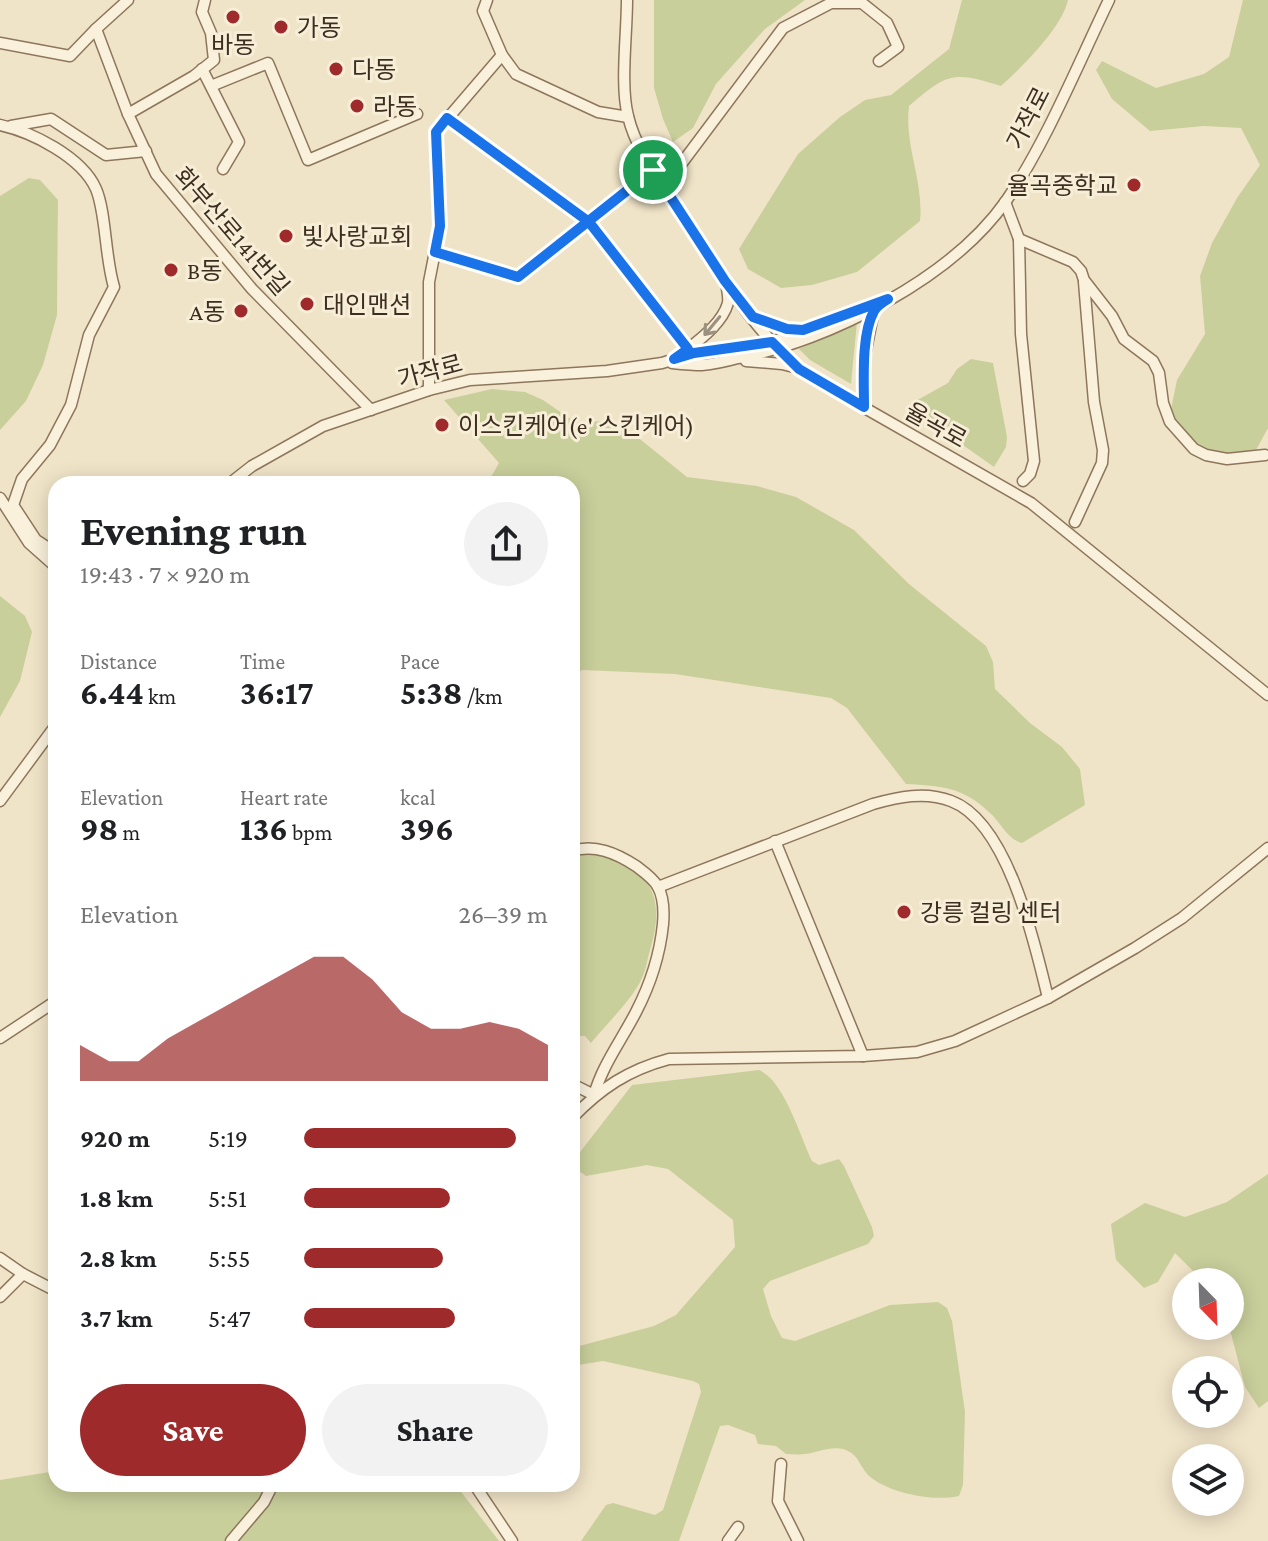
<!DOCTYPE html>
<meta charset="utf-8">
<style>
:root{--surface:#fff;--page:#f2f2f2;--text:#202124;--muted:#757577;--accent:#9e2a2b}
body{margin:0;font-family:"Crimson Pro","Noto Sans KR",serif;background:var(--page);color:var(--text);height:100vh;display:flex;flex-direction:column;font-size:30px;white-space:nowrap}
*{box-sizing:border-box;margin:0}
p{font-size:26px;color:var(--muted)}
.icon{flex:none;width:44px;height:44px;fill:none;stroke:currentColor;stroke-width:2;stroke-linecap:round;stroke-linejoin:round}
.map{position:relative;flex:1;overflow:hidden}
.details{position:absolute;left:48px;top:476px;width:532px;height:1016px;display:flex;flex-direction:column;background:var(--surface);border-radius:24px;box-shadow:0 4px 20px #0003}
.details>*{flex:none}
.needle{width:52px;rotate:157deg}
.controls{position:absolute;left:1172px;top:1268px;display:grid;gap:16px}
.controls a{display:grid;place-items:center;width:72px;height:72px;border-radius:50%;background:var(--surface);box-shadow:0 4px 20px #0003;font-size:40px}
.pin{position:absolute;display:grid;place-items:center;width:68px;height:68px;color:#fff;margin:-34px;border:4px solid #fff;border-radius:50%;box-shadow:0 2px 8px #0007}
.round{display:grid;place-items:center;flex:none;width:84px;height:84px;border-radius:42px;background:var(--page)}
.summary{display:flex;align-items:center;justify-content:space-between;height:136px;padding:0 32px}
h1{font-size:44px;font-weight:700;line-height:60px}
.metrics{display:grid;grid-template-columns:repeat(3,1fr);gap:12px;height:136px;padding:8px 32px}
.metrics div{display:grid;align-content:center}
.metrics b{font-size:34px;font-weight:700}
.metrics small{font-size:22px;font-weight:400}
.metrics p{font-size:22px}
.chart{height:224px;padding:16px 32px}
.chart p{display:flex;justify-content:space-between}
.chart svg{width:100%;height:144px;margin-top:8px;fill:var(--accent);opacity:.7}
.primary-button{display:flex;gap:16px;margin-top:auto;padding:16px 32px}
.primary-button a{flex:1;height:92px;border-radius:48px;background:var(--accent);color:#fff;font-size:32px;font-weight:700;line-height:92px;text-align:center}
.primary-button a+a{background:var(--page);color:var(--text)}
ul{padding:0 32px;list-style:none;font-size:26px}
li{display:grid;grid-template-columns:128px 96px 1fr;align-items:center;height:60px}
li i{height:20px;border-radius:10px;background:var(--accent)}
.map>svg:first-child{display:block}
.green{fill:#c9cf9b}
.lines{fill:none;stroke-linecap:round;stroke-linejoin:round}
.minor-casing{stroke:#8d765c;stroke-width:13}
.minor{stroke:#faf1dc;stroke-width:10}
.oneway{stroke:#9c907e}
.route-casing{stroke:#fff;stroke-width:16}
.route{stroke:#1a73e8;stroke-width:10}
.poi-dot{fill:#9e2a2b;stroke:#f7eed8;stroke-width:3}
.labels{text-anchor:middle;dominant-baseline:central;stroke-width:6;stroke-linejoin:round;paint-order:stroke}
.poi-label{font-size:24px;fill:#3d2e20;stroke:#f7eed8;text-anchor:start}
.street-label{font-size:24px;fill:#3d2e20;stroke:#f7eed8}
</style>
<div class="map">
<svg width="1268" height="1541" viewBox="0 0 1268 1541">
<rect width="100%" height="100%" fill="#f0e4c8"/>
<g class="green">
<path d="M654,0H805L765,29L716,84L693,128L673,142L663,119L654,88Z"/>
<path d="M962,0H1068C1062,28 1022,67 1001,86C952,71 948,73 909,106C904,146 924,181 920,221L857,272L812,285L781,288L748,269L739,249L798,154L840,117L865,100L891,95L949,49Z"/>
<path d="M1243,0H1268V428L1256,450L1220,462L1187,448L1170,414L1177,380L1205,334L1200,276L1212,243L1237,198L1260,165L1241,128L1204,126L1150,131L1112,99L1096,70L1102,61L1156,88L1204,74L1229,57Z"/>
<path d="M29,178L40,180L58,200L57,315L43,365L26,401L0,430V196Z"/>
<path d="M857,322L851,384L810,360L799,349Z"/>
<path d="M971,359L993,363L1007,437L1006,447L994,467L916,412L912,403L948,383L957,369Z"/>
<path d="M492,389L525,392L543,400L575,422L611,421L620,423L687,477L757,486L796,497L854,530L909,584L986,646L993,662L995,689L1030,723L1062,747L1080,769L1085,805L1022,843C1007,839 1001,823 990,813C963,787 942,786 906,784L847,708L831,698L675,674L582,670L572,676V484H487L499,463L444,400Z"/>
<path d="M0,596L25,616L32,632L20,681L0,717Z"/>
<path d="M584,852C644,864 669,888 650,950C647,960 646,971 641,980C633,998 605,1026 591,1043L585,1036H572V858Z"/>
<path d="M759,1070C784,1080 800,1136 812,1161L819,1165L839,1159L844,1166L872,1227L874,1236L868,1244L770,1281L763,1289L771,1316L782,1338L795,1341L890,1305L938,1302L947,1308L952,1321L965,1412L963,1485L959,1496C934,1502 887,1493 868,1475C861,1468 858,1455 848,1451C834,1444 818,1453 805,1454C799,1455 792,1454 786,1454L776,1446L758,1444L755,1435L728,1425L720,1426L679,1541H581L606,1505L613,1503L655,1515L663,1510L701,1392L699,1384L693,1381L603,1361L572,1366V1348L654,1326L676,1315L735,1247L733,1220L668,1169L647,1165L586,1176L579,1171L577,1156L632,1085Z"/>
<path d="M1268,1174V1401L1259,1408L1245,1387L1229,1326L1230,1282H1204L1175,1253L1158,1282L1144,1288L1116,1260L1111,1224L1145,1203L1185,1217L1227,1202Z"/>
<path d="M56,1471V1484H455L499,1541H0V1480Z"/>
</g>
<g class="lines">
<defs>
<g id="minor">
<path d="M205,0L202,12L211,33L214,60L194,76L128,114L156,174L252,289L371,410"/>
<path d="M627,0C627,34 620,85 628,116C636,151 662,183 681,213C719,271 756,339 814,379L1031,503L1268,695"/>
<path d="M0,43L70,56L96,29"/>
<path d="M502,55L516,74L598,112L628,117"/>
<path d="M202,69L239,142L223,169"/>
<path d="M211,86L268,63L308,160L417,114"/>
<path d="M128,114L96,29L128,0"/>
<path d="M447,118L589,222L688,349"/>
<path d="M0,125C32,132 82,157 96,189C106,212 105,258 114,287L89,335L71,405L50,445L22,479L13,505L36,540L56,553"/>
<path d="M11,126L51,119L106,155L146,151"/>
<path d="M664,187L783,28L831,3H862L887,23L898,47L879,61"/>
<path d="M1005,202L1019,239L1021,334L1034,461L1030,474L1023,481"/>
<path d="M1019,239L1073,262L1081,271L1084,280L1112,316L1124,339L1153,361L1159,373L1163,403L1170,422L1194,449L1206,455L1227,459L1265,455"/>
<path d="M435,252L518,277L653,170"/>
<path d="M754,318L787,329L801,330"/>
<path d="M683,353C699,340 722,324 728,303C729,297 727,289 726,283"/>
<path d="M746,361L782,364L794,367"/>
<path d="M672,363C682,364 692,365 702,365C714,364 727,361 738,358C829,341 952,278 1006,201C1046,143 1078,64 1109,0"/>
<path d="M429,390V282L440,226L436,132L502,55L483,11L487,0"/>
<path d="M864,407L865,355L874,310"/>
<path d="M229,484L252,466L323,426L429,390L470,380L607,371L662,363L694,353L772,342L888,299"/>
<path d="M0,498L29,543L56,567"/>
<path d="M1075,522L1102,463L1103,450L1094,402L1084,282"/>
<path d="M0,801L56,725"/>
<path d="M775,841L863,1056"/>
<path d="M572,851C595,844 616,853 636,866C644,872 654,879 658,887C664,898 664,912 663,924C660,954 650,985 636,1012C621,1041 603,1064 594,1095L572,1084"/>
<path d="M658,887L873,804C898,797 925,791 951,801C1008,822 1035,944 1048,998"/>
<path d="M0,1038L56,1001"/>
<path d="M572,1118C601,1088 628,1070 669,1059L863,1056L917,1052L955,1041L1048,998L1135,948L1182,918L1268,848"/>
<path d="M0,1258L23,1274L56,1291"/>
<path d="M0,1297L23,1274"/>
<path d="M781,1464L778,1501L798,1541"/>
<path d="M474,1484L512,1541"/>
<path d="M231,1541L264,1502L273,1484"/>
<path d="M728,1541L738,1527"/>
</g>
</defs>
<use href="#minor" class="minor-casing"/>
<use href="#minor" class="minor"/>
</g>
<defs><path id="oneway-shaft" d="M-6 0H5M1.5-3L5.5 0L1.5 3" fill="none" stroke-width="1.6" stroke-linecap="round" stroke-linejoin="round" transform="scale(2)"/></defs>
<use class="oneway" href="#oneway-shaft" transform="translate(712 326) rotate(130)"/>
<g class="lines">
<defs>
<path id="route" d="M653,170L518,277L435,252L440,226L436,132L447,118L589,222L688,349L674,359L694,353L772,342L799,369L864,407C864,380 861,335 874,311C877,306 883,302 888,299L803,330L787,329L753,317L725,281L653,170"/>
</defs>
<use href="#route" class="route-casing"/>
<use href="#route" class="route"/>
</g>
<g class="poi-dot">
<circle cx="233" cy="17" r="8"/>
<circle cx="281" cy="27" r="8"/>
<circle cx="336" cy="69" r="8"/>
<circle cx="357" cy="106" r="8"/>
<circle cx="1134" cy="185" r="8"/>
<circle cx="286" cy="236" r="8"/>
<circle cx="171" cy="270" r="8"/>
<circle cx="307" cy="304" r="8"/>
<circle cx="241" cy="311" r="8"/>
<circle cx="442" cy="425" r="8"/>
<circle cx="904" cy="912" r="8"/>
</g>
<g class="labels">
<g class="poi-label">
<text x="297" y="27">가동</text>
<text x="233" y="44" text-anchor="middle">바동</text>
<text x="352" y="69">다동</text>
<text x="373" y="106">라동</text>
<text x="1118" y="185" text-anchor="end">율곡중학교</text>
<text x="302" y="236">빛사랑교회</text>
<text x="187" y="270">B동</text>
<text x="323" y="304">대인맨션</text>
<text x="225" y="311" text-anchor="end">A동</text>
<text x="458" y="425">이스킨케어(e' 스킨케어)</text>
<text x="920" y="912">강릉 컬링 센터</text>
</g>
<g class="street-label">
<text transform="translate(1028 118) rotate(-63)">가작로</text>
<text transform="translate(232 231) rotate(49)">화부산로141번길</text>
<text transform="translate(430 371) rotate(-15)">가작로</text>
<text transform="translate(936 425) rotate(29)">율곡로</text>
</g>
</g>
</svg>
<div class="controls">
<a><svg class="needle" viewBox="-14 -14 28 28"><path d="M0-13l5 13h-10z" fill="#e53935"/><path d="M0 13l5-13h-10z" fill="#757577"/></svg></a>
<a><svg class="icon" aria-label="locate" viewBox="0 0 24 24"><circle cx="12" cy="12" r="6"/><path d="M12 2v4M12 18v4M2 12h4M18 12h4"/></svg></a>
<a><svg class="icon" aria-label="layers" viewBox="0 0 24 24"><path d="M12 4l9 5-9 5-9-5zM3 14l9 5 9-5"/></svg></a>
</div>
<div class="pin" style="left:653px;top:170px;background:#1e9e55"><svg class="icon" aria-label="arrive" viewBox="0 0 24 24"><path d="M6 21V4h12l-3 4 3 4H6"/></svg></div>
<section class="details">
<div class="summary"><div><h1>Evening run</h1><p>19:43 · 7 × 920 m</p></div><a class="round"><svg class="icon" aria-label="share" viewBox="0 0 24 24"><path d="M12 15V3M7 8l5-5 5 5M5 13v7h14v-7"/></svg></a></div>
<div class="metrics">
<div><p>Distance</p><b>6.44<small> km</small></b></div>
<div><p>Time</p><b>36:17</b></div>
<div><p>Pace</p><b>5:38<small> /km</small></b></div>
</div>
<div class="metrics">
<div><p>Elevation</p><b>98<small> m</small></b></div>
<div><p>Heart rate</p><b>136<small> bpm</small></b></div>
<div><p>kcal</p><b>396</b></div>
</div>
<div class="chart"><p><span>Elevation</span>26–39 m</p>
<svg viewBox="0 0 160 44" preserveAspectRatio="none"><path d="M0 44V33L10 38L20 38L30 31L40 26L50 21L60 16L70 11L80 6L90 6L100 13L110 23L120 28L130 28L140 26L150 28L160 33V44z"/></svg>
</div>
<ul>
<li><b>920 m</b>5:19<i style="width:87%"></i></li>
<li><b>1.8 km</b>5:51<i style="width:60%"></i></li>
<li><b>2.8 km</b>5:55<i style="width:57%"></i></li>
<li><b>3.7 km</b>5:47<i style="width:62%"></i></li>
</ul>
<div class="primary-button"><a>Save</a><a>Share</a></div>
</section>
</div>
